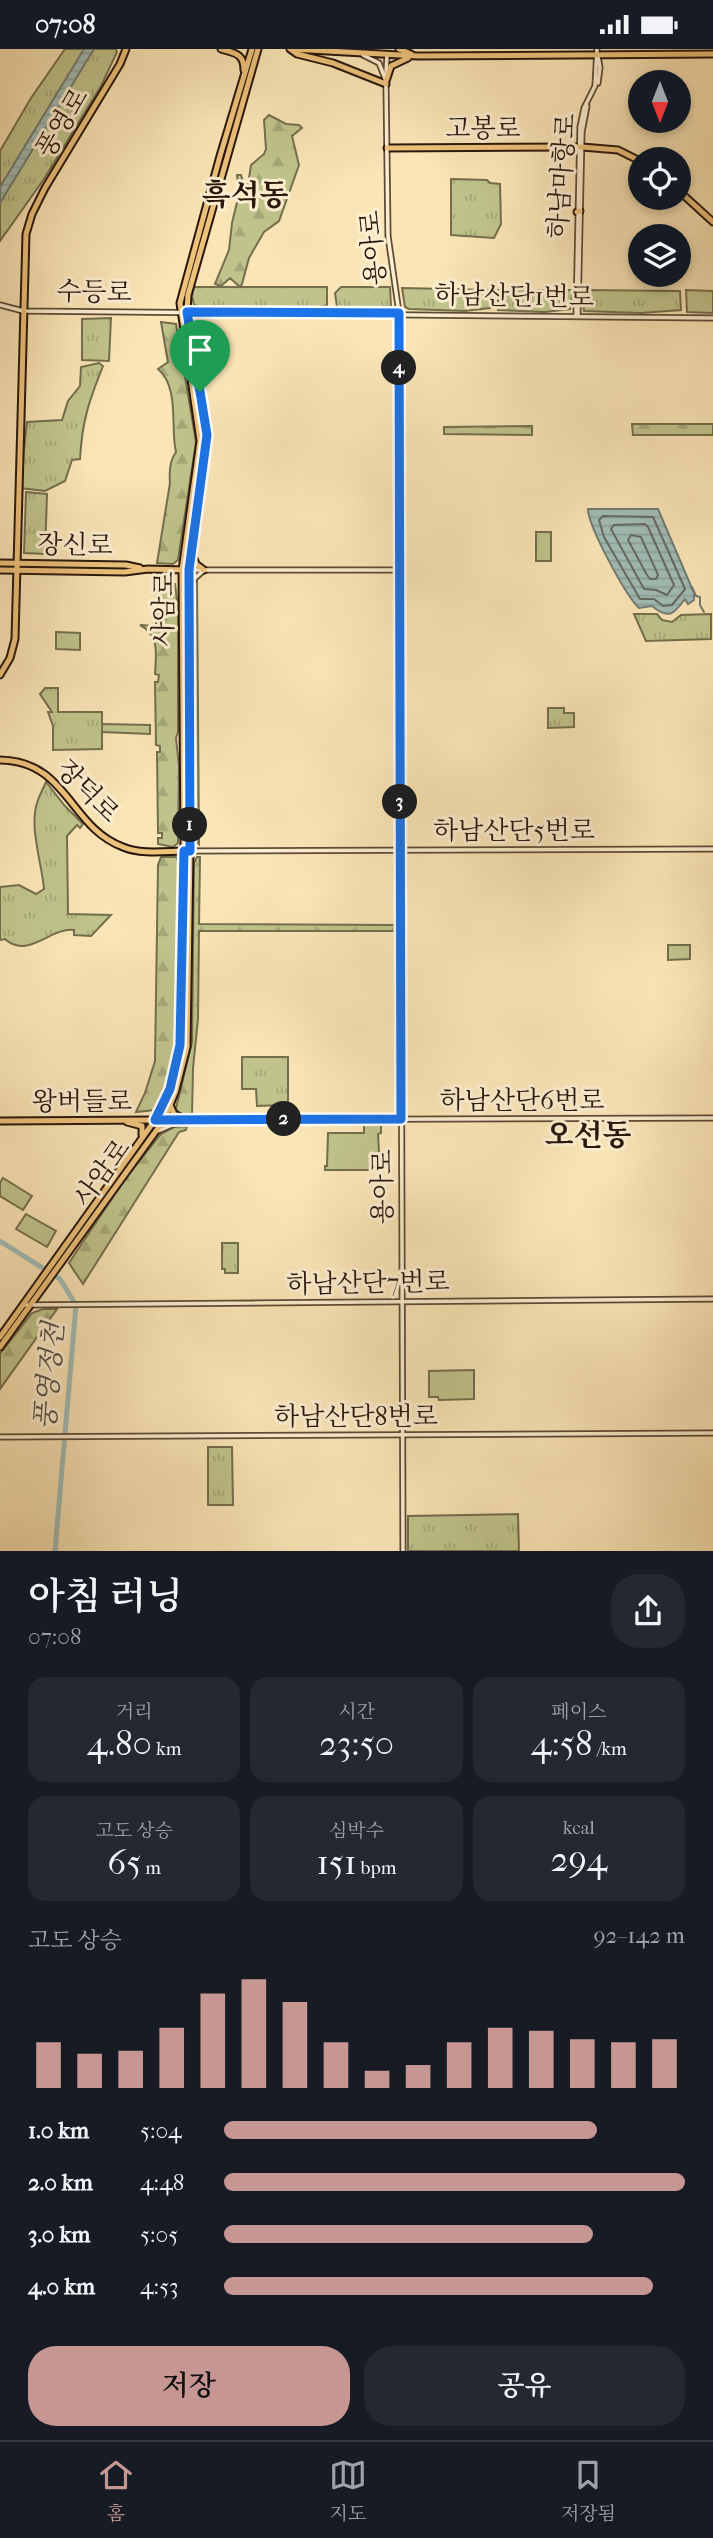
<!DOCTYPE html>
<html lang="ko">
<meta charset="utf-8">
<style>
:root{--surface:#171b24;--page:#242831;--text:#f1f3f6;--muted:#9ea1a6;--line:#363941;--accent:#c59692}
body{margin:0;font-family:"IM FELL French Canon","Noto Serif KR",serif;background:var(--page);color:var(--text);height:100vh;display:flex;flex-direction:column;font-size:26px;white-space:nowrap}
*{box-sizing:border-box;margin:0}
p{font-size:23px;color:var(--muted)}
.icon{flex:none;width:38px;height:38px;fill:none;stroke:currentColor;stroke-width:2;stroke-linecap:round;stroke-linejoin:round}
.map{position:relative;height:1502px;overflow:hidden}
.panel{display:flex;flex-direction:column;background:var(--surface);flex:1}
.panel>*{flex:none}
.needle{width:46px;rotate:180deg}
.controls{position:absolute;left:628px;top:21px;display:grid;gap:14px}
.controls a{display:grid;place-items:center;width:63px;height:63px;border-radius:50%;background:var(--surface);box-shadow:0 4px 10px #0003;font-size:35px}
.pin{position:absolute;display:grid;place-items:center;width:60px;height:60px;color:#fff;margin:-72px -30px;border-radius:50% 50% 50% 0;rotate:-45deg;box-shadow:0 0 7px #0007}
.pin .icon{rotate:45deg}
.km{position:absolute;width:35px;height:35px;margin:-18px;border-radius:50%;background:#222;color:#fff;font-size:19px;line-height:35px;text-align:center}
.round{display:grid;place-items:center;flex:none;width:74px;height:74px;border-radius:28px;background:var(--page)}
.headline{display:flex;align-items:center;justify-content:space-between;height:119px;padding:0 28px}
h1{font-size:38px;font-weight:600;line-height:52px}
.stats{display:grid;grid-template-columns:repeat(3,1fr);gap:10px;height:119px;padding:7px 28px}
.stats div{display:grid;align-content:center;border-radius:18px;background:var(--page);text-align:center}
.stats b{font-size:35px;font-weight:600}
.stats small{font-size:19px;font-weight:400}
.stats p{font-size:19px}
.chart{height:196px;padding:14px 28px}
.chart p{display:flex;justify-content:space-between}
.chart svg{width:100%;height:126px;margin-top:7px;stroke:var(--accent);stroke-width:6}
.button{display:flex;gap:14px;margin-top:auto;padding:14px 28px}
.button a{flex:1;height:80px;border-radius:28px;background:var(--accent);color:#111;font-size:28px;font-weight:600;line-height:80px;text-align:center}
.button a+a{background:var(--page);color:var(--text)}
ul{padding:0 28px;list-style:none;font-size:23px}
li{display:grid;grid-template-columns:112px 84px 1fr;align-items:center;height:52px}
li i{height:18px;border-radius:9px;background:var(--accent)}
.status{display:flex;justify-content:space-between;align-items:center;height:49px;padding:0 35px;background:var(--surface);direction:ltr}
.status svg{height:19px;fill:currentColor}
.tab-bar{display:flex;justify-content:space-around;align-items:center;height:98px;border-top:2px solid var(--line);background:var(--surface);font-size:19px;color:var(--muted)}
.tab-bar a{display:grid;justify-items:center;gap:4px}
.tab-bar .active{color:var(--accent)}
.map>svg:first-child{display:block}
.green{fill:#c0c48c;stroke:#746e4c;stroke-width:2}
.forest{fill:url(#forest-firs);stroke:#746e4c;stroke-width:2}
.park{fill:url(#park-tufts);stroke:#746e4c;stroke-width:2}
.water{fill:url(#water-rules);stroke:#717b73;stroke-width:2}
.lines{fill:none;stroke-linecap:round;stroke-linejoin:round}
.shore{stroke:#656a62;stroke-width:2}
.stream{stroke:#717b73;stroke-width:2}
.river{stroke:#a1bdb7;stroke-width:5}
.minor-casing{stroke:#5d4a37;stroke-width:7}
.major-casing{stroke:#29170d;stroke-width:9}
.minor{stroke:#fceed0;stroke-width:3.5}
.major{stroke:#edc27b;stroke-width:5}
.route-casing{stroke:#fff;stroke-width:14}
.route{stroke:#1a73e8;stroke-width:9}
.labels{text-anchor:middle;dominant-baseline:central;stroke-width:6;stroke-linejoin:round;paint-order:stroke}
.street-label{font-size:26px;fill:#29170d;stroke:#fceed0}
.water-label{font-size:28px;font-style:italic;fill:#535148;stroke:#fceed0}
.quarter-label{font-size:30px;font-weight:bold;fill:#29170d;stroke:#fceed0}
</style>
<div class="status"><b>07:08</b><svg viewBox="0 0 49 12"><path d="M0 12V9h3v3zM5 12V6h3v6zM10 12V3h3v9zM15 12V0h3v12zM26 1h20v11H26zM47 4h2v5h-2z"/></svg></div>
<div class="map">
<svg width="713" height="1502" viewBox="0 0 713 1502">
<defs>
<pattern id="forest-firs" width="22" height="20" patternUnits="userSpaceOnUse" patternTransform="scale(1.75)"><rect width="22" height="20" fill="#c0c48c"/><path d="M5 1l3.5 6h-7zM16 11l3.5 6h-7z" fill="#a5a878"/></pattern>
<pattern id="park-tufts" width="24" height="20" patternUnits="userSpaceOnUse" patternTransform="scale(1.75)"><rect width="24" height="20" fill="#c0c48c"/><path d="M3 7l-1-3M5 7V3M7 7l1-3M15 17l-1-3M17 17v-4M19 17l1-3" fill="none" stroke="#a5a878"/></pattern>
<pattern id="water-rules" width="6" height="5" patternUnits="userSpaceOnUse" patternTransform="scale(1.75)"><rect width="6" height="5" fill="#a1bdb7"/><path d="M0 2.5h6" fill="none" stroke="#8ba29c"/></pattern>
</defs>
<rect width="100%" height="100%" fill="#fae5b6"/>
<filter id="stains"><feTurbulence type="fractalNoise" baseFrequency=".00286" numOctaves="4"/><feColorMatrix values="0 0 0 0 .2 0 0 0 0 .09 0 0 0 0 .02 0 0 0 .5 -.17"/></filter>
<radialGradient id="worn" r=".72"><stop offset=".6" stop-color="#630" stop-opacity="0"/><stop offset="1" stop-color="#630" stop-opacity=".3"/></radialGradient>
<g class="green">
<rect x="536" y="483" width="15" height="29"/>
<path d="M56,583L80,584V601L56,600Z"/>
<path d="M102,675L150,676V685L102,683Z"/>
<path d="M364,1076H381V1084L378,1085L380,1121H325V1117H327L328,1084H364Z"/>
<path d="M3,1129L32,1147L23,1161L0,1147V1134Z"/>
<path d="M26,1165L56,1182L47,1198L16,1180Z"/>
<path d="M474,1321V1350L439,1351L438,1348H429V1322Z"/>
</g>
<g class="forest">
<path d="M269,66L286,75L299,76L302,79L292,87L299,116L279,172L264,183L249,209L242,235L240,238L230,229L221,237L215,235L229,201L232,174L239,145L237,126H241L244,137L248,136L251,116L264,105L266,100L264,71Z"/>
<path d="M161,273L176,275L196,393L178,511L173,515L157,514L170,434C169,423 170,411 176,403C170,378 180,339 158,320L168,313Z"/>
<path d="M632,375H713V386H633Z"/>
<path d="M532,377V386L444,385V378Z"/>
<path d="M197,531L199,795L194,790C194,727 194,664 194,600C194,583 189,545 197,531Z"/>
<path d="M165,532L175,535L178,559V683L176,689L179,717L178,794L173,798L158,795V789H162V784H158L157,703H160V697L156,696L155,633H158L159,626L155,625C156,606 160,586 140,576L156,577L157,555L160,552L157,551V533L161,535Z"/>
<path d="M161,808H176L180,814L177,866L180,887L176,995L166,1038L155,1061L136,1063L145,1044L155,1012L158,816Z"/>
<path d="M197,808H200L199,875L395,876V882H199L198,970L193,1019L192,1066H184L177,1062L176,1059L192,993L194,814Z"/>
<path d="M187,1077L186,1081L179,1083L83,1235L69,1214L125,1130L161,1085L174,1078Z"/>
<path d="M43,1260H57L0,1340V1305L32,1264Z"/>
</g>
<g class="park">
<path d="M65,0H116L117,3L101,37L44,130L0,192V102L31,49Z"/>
<path d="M451,130L487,131L490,134L500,135L501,175L494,189L451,186Z"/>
<path d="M194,238H327V256C312,264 225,259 203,258L194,256L192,247Z"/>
<path d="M341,238H390L391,257L389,260L337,258L335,244Z"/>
<path d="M402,239L490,241V259L465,262L409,260L405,258Z"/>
<path d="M498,241H573L570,260L545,263L498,261Z"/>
<path d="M584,241L680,242L681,261L641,264L584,262L582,243Z"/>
<path d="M686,241L713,242V264L687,263Z"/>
<path d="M111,269L109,312L82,311V270Z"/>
<path d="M99,314L103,317C89,352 82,372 80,410L72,411L65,432L45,442L20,439L27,373L62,371L68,352L80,337L81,318Z"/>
<path d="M26,443L47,445L45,505L24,504Z"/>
<path d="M634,565H657L662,571L672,573L681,566L711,565V590L646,592Z"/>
<path d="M45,639H58V663H102V700L53,701V677L48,663H52L40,645Z"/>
<path d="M548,659H564V664H574V678L548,679Z"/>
<path d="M46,733L65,757L83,775L80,779L77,776L67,787L68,865L111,866L91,887L74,886V881C50,878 28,911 5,890L0,891V838L19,836L36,845L44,840C42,815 29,778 37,754C39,747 43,740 46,733Z"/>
<path d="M668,896H690V910L668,911Z"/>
<path d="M242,1008H288V1056L257,1057L256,1040H242Z"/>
<path d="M222,1194H238V1224H225V1220H222Z"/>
<path d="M208,1398H232L233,1456H208Z"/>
<path d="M518,1465L519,1502H408V1467Z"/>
</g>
<g class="water">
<path d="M84,0H94L0,154V138Z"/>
<path d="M588,460H658L694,544V551L688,555L685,550C674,565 669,571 652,557L639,559C626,547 588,477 588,460Z"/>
</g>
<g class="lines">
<g class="shore">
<path d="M603,467L653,468L685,540L672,556L663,557L654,550H640L604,488L599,471Z"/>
<path d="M645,475L648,478L674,536L667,546L656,541L644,540L611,480L614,476Z"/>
<path d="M631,486L641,488L658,526L656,530H650L647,526L628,491Z"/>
</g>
<path class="stream" d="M692,538L696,547L700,548V556L704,563"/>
<path class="river" d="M0,1192L60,1230L76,1256L55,1502"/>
<defs>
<g id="minor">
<path d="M363,6L379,14L386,32"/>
<path d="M386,25L387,6"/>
<path d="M598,34L600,18L598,8"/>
<path d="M386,36L388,187L399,264L403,1502"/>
<path d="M0,256L23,262L713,269"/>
<path d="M576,267L580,78L584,59L595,37L597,0"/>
<path d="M576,267L578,265L582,83L587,57"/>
<path d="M189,521H399"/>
<path d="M190,538L195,529L203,522"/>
<path d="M190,802L713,800"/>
<path d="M164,1071L713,1069"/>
<path d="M158,1082L179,1073"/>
<path d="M23,1256L713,1250"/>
<path d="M0,1388L713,1384"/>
</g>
<g id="major">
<path d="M221,0C234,4 244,4 244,21"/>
<path d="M290,0L297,5L333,14L386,35"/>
<path d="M291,0L418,7L713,5"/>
<path d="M399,0L411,5"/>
<path d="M386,32L391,17L408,9"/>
<path d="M582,98L618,101L640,112"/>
<path d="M387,99L579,98"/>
<path d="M679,142L713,173"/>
<path d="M577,163L580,162"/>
<path d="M192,504L196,515L204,521"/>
<path d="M0,514L126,516L140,519"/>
<path d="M0,521L125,523L148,520L186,521"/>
<path d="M0,626L10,609L15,590L26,185L32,165L45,139L120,15L126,0"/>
<path d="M0,711C68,712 69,778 123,798C142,806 167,802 187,802"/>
<path d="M171,1058L174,1065L187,1071"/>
<path d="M0,1072L157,1071"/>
<path d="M127,1073L142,1077V1086"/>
<path d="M0,1288L155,1071L170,1040L180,996L184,802L182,521L200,392L180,254L220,107L252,0"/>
<path d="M0,1298L164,1071L176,1041L187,998L190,802L189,521L207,386L187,263L188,246L258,0"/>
</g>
</defs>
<use href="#minor" class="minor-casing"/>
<use href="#major" class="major-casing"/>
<use href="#minor" class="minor"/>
<use href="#major" class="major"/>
</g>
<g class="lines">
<defs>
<path id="route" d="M187,263L399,264L401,1070L155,1071L170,1040L180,996L184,802H190L189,521L207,386Z"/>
</defs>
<use href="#route" class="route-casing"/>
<use href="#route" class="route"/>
</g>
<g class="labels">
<g class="street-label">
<text transform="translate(62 74) rotate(-59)">풍영로</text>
<text x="483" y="79">고봉로</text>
<text transform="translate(562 127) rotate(-86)">하남마항로</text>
<text transform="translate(373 199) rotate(-95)">용아로</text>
<text transform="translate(94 243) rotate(1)">수등로</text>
<text transform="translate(514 247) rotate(1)">하남산단1번로</text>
<text transform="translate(75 496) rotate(1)">장신로</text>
<text transform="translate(164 560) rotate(-89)">사암로</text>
<text transform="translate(88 742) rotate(45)">장덕로</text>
<text x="514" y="781">하남산단5번로</text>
<text x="522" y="1051">하남산단6번로</text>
<text x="82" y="1052">왕버들로</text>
<text transform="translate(102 1124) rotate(-54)">사암로</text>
<text transform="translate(382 1138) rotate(-90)">용아로</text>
<text transform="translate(368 1234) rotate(-1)">하남산단7번로</text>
<text x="356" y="1367">하남산단8번로</text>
</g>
<g class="water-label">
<text transform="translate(49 1327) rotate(-85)">풍영정천</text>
</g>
<g class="quarter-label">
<text x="245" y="146">흑석동</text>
<text x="588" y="1086">오선동</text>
</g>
</g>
<rect width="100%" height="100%" filter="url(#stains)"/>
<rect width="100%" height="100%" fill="url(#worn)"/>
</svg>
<div class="controls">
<a><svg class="needle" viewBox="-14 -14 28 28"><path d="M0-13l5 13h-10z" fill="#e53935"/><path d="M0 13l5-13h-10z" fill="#9ea1a6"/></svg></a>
<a><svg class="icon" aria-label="locate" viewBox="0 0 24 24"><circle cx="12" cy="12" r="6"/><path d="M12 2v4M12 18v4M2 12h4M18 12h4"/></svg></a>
<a><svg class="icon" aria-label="layers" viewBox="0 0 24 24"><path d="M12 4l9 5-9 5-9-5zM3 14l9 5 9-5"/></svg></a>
</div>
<div class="pin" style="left:200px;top:343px;background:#1e9e55"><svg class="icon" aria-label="arrive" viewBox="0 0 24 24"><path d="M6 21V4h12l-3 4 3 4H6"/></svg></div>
<b class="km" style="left:190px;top:776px">1</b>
<b class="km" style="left:284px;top:1070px">2</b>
<b class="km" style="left:400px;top:753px">3</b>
<b class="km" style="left:399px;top:319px">4</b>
</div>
<section class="panel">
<div class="headline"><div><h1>아침 러닝</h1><p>07:08</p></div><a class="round"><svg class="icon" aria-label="share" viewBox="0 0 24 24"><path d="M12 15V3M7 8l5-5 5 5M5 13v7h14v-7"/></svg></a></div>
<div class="stats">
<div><p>거리</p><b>4.80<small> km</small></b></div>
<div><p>시간</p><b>23:50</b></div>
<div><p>페이스</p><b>4:58<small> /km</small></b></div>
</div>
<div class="stats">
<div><p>고도 상승</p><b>65<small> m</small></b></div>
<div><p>심박수</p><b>151<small> bpm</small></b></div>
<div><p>kcal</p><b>294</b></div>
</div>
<div class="chart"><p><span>고도 상승</span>92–142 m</p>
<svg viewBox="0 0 160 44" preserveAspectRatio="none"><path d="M5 44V28M15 44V32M25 44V31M35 44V23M45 44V11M55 44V6M65 44V14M75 44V28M85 44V38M95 44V36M105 44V28M115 44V23M125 44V24M135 44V27M145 44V28M155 44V27"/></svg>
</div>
<ul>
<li><b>1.0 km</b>5:04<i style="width:81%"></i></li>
<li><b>2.0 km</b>4:48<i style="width:100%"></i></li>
<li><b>3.0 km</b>5:05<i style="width:80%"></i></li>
<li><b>4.0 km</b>4:53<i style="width:93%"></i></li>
</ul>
<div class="button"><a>저장</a><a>공유</a></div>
</section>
<nav class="tab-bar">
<a class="active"><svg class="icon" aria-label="home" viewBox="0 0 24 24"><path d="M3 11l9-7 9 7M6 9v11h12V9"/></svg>홈</a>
<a><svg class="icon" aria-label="map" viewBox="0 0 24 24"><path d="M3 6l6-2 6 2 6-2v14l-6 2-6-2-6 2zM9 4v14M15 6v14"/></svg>지도</a>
<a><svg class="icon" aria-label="saved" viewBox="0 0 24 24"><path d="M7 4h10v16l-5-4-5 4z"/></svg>저장됨</a>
</nav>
